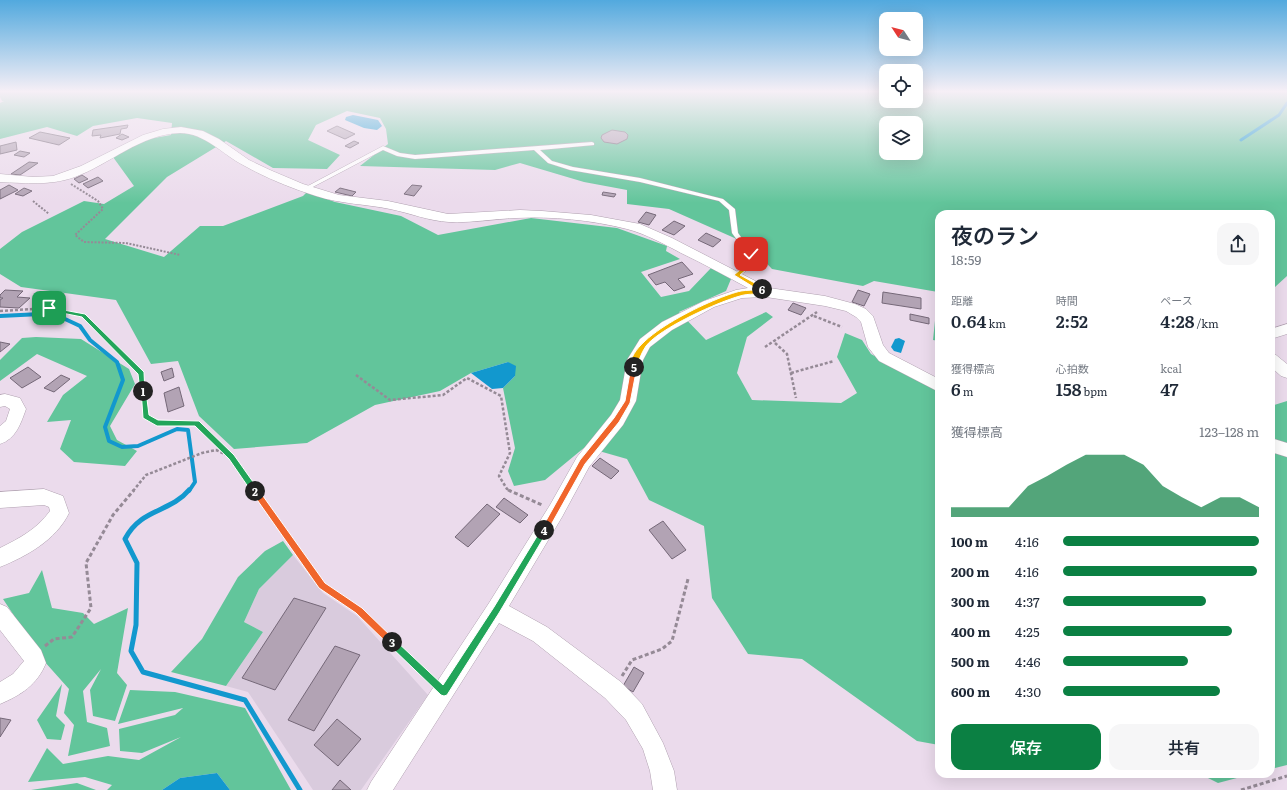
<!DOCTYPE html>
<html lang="ja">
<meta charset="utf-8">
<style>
:root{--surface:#fff;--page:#f6f6f7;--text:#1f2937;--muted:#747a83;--accent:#0b8043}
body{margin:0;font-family:Literata,"Noto Sans JP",serif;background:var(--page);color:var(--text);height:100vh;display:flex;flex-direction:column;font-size:15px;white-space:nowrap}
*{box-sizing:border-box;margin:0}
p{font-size:13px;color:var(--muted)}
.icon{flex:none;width:22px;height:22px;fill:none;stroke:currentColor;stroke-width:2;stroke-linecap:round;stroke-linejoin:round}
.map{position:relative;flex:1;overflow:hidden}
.sheet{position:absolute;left:935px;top:210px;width:340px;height:568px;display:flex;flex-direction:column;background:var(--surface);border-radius:12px;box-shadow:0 4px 16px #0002}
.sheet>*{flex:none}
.needle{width:26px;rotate:306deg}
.fabs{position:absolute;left:879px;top:12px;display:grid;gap:8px}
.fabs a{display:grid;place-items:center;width:44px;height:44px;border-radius:8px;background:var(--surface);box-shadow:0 4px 16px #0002;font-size:20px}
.pin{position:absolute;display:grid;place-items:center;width:34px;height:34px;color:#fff;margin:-17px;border-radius:8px;box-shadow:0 2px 6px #0006}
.km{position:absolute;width:20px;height:20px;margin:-10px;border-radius:50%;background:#222;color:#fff;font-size:11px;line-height:20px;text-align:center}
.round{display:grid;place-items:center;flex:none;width:42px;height:42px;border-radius:12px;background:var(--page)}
.overview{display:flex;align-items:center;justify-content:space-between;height:68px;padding:0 16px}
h1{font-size:22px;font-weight:600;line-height:30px}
.stats{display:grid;grid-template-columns:repeat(3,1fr);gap:6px;height:68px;padding:4px 16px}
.stats div{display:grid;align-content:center}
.stats b{font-size:17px;font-weight:600}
.stats small{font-size:11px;font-weight:400}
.stats p{font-size:11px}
.chart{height:112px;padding:8px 16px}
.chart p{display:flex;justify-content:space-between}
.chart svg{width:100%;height:72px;margin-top:4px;fill:var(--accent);opacity:.7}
.cta{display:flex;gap:8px;margin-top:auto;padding:8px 16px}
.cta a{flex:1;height:46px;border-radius:12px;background:var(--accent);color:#fff;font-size:16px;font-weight:600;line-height:46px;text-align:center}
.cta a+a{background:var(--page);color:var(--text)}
ul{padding:0 16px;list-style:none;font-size:13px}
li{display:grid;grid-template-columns:64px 48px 1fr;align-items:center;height:30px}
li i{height:10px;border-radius:5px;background:var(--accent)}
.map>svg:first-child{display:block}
.commercial{fill:#d9cbdd}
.green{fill:#62c59b;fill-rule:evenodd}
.water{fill:#1298ce}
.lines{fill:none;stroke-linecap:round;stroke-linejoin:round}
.stream-far2{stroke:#1298ce;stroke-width:3}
.stream-far1{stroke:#1298ce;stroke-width:4}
.stream{stroke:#1298ce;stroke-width:5}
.building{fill:#b2a3b4;stroke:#756878}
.service-casing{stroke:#b0a1b0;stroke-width:1}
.minor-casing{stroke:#b0a1b0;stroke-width:1}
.path-far2{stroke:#958a96;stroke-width:2;stroke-dasharray:2 1.5;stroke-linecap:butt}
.path-far1{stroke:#958a96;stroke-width:2.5;stroke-dasharray:3 2;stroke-linecap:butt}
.path{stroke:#958a96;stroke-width:3;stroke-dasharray:4 2.5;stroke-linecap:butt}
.service{fill:#fff;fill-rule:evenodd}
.minor{fill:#fff;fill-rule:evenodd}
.split-1{fill:#22a559;stroke:#fff}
.split-2{fill:#22a559;stroke:#fff}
.split-3{fill:#f0652b;stroke:#fff}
.split-4{fill:#22a559;stroke:#fff}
.split-5{fill:#f0652b;stroke:#fff}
.split-6{fill:#f5b400;stroke:#fff}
.split-7{fill:#f5b400;stroke:#fff}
</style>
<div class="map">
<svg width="1287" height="790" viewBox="0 0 1287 790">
<rect width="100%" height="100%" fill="#ebdbec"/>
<path class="commercial" d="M293,555L323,593L357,616L428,695L361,790H313L248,692L226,686L263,632L244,622L259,589Z"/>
<g class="green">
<path d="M0,92H886V101H916V92H1287V276L1275,287L1271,289V214H939V341L933,340L938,292L874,281L863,286L772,269L748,244L669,209L627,204V190L584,182L520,163L495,170L360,166L388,144L386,129L380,118L347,111L316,125L308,140L340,155L327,169L273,168L226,141L167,177L105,239L164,257L200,226H223L303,196L307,192L335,202L401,216L438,235L531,218L617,228L667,246L666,251L680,259L641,272L661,297L689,291L711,268L731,279L726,291L679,312L706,340L766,312L773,317L747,337L737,373L752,400L841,403L857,393L837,357L845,333L862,340L871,354L939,392V745L917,741L802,659L748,654L712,598L704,526L649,500L627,459L585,447L545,480L514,486L508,471L515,448L503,388L515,376L508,362L471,373L440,391L375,405L307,443L234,449L199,416L178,361L151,364L116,300L21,287L0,274V249L22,232L84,201L104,204L134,186L113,157L143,140L171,135L172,123L137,118L93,126L77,136L47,127L0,139V103L4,101H2L0,97ZM886,123H916V153H886Z"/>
<path d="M36,337L81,339L129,369L135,384L110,426L117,440L137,451L125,466L74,462L60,449L71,420L47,422L63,395L87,376L37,354L0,381V360L22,338Z"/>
<path d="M1287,401V765L1271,769V406Z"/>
<path d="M283,541L293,555L259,589L244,622L263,632L226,686L171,672L202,639L238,577L265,551Z"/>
<path d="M42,570L52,608L83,613L94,624L128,608L117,673L127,685L115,721L93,716L90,690L101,669L83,691L87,722L107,728L110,746L68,756L74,725L64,713L69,689L44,661L3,599L29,593Z"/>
<path d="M62,684L56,716L65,725L61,740L47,739L37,720Z"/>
<path d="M130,690L175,692L245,708L291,790H230L217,773L180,778L162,790H107L112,785L85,777L28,782L47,748L63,764L108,756L139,760L181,737L142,753L120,751L119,729L175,715L183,708L118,724Z"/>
<path d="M1200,774H1252L1218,783Z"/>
<path d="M77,783L96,790H31Z"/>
</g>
<g class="water">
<path d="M353,115L378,120L382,126L377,130L364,128L345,120L346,117Z"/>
<path d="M899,338L905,341L901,353L894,351L891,347L895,339Z"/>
<path d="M508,362L516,366L515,376L503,388L492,389L471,373Z"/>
<path d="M217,773L230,790H162L180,778Z"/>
</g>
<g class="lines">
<path class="stream-far2" d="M1241,140L1279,115L1287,103"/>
<path class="stream-far1" d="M0,316L41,314L65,319L80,326L90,340L117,362L123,380L105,427L109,441L122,447L138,446L177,429L188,430L195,482L189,491"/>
<path class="stream" d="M189,490C170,513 141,508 125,539L137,563L136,625L131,651L143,672L245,700L300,790"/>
</g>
<g class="building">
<path d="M128,125L127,128L121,129L120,134L100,138L101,135L92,136L93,130Z"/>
<path d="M337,126L355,134L345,139L327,131Z"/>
<path d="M612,130L625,132L628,135L627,139L617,144L604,142L601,138L602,135Z"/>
<path d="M40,132L70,138L59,145L29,138Z"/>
<path d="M122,134L129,137L122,140L116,138Z"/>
<path d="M354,141L359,143L350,148L345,146Z"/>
<path d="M16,142L17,150L0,154V146Z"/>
<path d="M20,151L30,153L24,157L14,155Z"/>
<path d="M29,162L38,163L20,175L11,174Z"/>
<path d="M82,175L88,179L79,183L74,179Z"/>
<path d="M98,177L103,181L88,188L83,184Z"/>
<path d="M9,185L18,190L0,199V190Z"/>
<path d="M412,185L422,186L414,196L404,194Z"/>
<path d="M24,188L32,191L23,196L15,194Z"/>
<path d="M340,188L356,192L352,196L335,192Z"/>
<path d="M603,192L616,194L614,197L602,195Z"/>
<path d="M646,212L656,215L649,225L638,222Z"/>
<path d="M674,221L685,226L674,235L662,230Z"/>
<path d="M706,233L721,240L713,247L698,240Z"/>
<path d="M682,262L693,274L678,279L685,287L674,291L665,282L656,285L648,275Z"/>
<path d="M5,290L23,291L17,297L30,298L19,308L0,307V300L3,298H0V295Z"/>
<path d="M858,290L870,294L864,306L852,302Z"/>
<path d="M883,292L921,298V309L882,303Z"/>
<path d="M793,303L806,308L801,315L788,310Z"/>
<path d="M910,314L929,318V324L910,320Z"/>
<path d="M0,342L10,344L0,352Z"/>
<path d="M28,367L41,377L22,388L10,378Z"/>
<path d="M172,368L174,377L164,381L161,372Z"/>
<path d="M61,375L70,379L54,392L44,388Z"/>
<path d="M179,387L184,406L168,412L164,393Z"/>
<path d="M600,458L619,471L611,479L592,466Z"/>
<path d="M504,498L528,515L520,523L496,507Z"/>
<path d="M487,504L500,514L468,547L455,537Z"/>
<path d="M663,521L686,550L672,559L649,530Z"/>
<path d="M294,598L326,608L275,690L242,678Z"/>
<path d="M335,646L360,655L314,731L288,720Z"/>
<path d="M634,667L644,673L633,692L623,686Z"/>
<path d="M0,718L11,720L0,737Z"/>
<path d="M337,719L361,739L338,766L314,745Z"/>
<path d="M340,780L351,790H332Z"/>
</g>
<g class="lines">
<defs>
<path id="service" d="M592,142L594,143V145L540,150L552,161L573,167L640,178L723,199L735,209L738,233L754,255L752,266L738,277H736L733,275L747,263L748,255L732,233L729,210L719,201L640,182L570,170L548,163L534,150L415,159L397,156L383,150L309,189H305L304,188L383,146L400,153L415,155Z"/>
<g id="minor">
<path d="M181,127L203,131L219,139L249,160L270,170L303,184L339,195L388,201L448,214L520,210L542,211L591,215L640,224L672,238L769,288L825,296L855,304L866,309L873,316L883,345L889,353L939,379V392L879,361L868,347L861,322L856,317L846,311L825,306L766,297L742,298L714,307L672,330L650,347L643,360L636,401L623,425L589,467L562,517L509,606L547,627L621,682L642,704L663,743L674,771L677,790H653L650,771L643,749L626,720L605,698L533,641L499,623L393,790H367L371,782L489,603L550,505L577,457L611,415L620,400L627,360L640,339L662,322L704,301L736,290L748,288C726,276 704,264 681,253C664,244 646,234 627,229C591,220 552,216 516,218C494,219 471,223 449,222C429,221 410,213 390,209C366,204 341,204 316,196C291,188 266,178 243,165C223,155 205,133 180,133C141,134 110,164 75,177C50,186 26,183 0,182V174L33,177L53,176L81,166L143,135L163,129Z"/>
<path d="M1287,324V334L1271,339V329Z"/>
<path d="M1271,353L1276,355L1287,364V378L1281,376L1271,367Z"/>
<path d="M5,394L20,398L26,409C21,423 16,439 0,444V426L6,421L10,409L5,406L0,407V395Z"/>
<path d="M1271,438L1287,443V457L1271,452Z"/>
<path d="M44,489L63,496L69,513C56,540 27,556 0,567V548C20,538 37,529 50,511L49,507L44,505L0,508V492Z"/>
<path d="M0,604L7,607L41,650L46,663C37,685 21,695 0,704V682L13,674L24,661L0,630Z"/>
</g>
</defs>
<use href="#service" class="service-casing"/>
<use href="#minor" class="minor-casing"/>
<g class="path-far2">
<path d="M71,184L98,201L103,209L75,235L84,242L126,243L180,255"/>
<path d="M33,201L49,214"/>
</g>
<g class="path-far1">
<path d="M0,311L49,308L83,316L141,373L146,417L157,423H197L231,457L255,491"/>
<path d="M814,316L842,327"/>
<path d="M775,343L787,354L796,398"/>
<path d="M765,347L817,312"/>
<path d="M791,373L834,361"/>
<path d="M356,375L390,400L443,395L467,378L501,396L510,453L499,476L507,489L511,491"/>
<path d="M133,491L146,475L202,453L216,450L229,456"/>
</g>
<g class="path">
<path d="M254,490L322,585L359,611L432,680"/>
<path d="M508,490L542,505"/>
<path d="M45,646L54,639L72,637L91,608L86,563L113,515L134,490"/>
<path d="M622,676L632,660L662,649L672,641L688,579"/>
<path d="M1241,790L1287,776"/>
</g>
<use href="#service" class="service"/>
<use href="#minor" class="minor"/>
</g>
<linearGradient id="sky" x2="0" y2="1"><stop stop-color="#52a9de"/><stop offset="0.45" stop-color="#f6eff6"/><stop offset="1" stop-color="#f6eff6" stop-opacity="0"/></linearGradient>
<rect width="1287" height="203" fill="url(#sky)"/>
<path class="split-1" d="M47,307L85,314L144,372L145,393H141L140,391L138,374L82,317L47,310Z"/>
<path class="split-2" d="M141,389H145L146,391L149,415L158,420L199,421L234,455L258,489V494H253L229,459L195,426H157L143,418Z"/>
<path class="split-3" d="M255,488L258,489L325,583L362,608L395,640L396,642L395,645L392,647L389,645L356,613L319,588L253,494V489Z"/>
<path class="split-4" d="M544,527L547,528V532L499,613L447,695L444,696L441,695L389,645L388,642L389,640L392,638L395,640L443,685L494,607L542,528Z"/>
<path class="split-5" d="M634,364L637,367L630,403L619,422L585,464L547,532H542V528L580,460L614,418L625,401L631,367Z"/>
<path class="split-6" d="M762,287L768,290V293C759,295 749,293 740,296C718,302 660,328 646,346C641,353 639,361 636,368H631C624,338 717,296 741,291C747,290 754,290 760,290Z"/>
<path class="split-7" d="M749,253L754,254L753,264L740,275L764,288V291H760L734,275L748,263Z"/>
</svg>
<div class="fabs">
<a><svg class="needle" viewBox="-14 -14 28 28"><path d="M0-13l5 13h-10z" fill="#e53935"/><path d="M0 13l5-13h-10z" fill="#747a83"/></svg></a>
<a><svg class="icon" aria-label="locate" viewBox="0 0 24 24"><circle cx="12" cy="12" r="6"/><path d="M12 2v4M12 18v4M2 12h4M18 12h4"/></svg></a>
<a><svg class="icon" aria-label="layers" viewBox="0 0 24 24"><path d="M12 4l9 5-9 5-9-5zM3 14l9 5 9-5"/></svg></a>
</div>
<div class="pin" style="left:49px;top:308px;background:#1e9e55"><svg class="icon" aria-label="arrive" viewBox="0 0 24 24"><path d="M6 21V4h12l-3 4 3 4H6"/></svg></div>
<div class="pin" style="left:751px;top:254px;background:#d93025"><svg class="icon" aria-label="check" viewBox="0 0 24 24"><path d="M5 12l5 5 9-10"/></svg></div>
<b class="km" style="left:143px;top:391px">1</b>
<b class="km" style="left:255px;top:491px">2</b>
<b class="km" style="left:392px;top:642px">3</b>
<b class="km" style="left:544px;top:530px">4</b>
<b class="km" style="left:634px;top:367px">5</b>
<b class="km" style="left:762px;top:289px">6</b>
<section class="sheet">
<div class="overview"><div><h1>夜のラン</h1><p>18:59</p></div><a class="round"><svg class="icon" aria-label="share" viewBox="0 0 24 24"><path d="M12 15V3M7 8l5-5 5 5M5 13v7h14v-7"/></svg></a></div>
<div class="stats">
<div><p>距離</p><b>0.64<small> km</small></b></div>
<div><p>時間</p><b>2:52</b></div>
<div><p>ペース</p><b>4:28<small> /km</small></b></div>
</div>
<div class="stats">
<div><p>獲得標高</p><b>6<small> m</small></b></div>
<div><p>心拍数</p><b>158<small> bpm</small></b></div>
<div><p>kcal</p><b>47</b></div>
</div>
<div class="chart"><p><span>獲得標高</span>123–128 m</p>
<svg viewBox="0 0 160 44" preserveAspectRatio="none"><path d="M0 44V38L10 38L20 38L30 38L40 25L50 19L60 12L70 6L80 6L90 6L100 12L110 25L120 32L130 38L140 32L150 32L160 38V44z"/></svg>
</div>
<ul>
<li><b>100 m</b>4:16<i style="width:100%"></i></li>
<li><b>200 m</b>4:16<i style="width:99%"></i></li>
<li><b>300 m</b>4:37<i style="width:73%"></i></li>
<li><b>400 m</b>4:25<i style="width:86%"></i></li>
<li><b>500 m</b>4:46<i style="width:64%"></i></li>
<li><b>600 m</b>4:30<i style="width:80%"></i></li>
</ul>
<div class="cta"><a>保存</a><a>共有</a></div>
</section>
</div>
